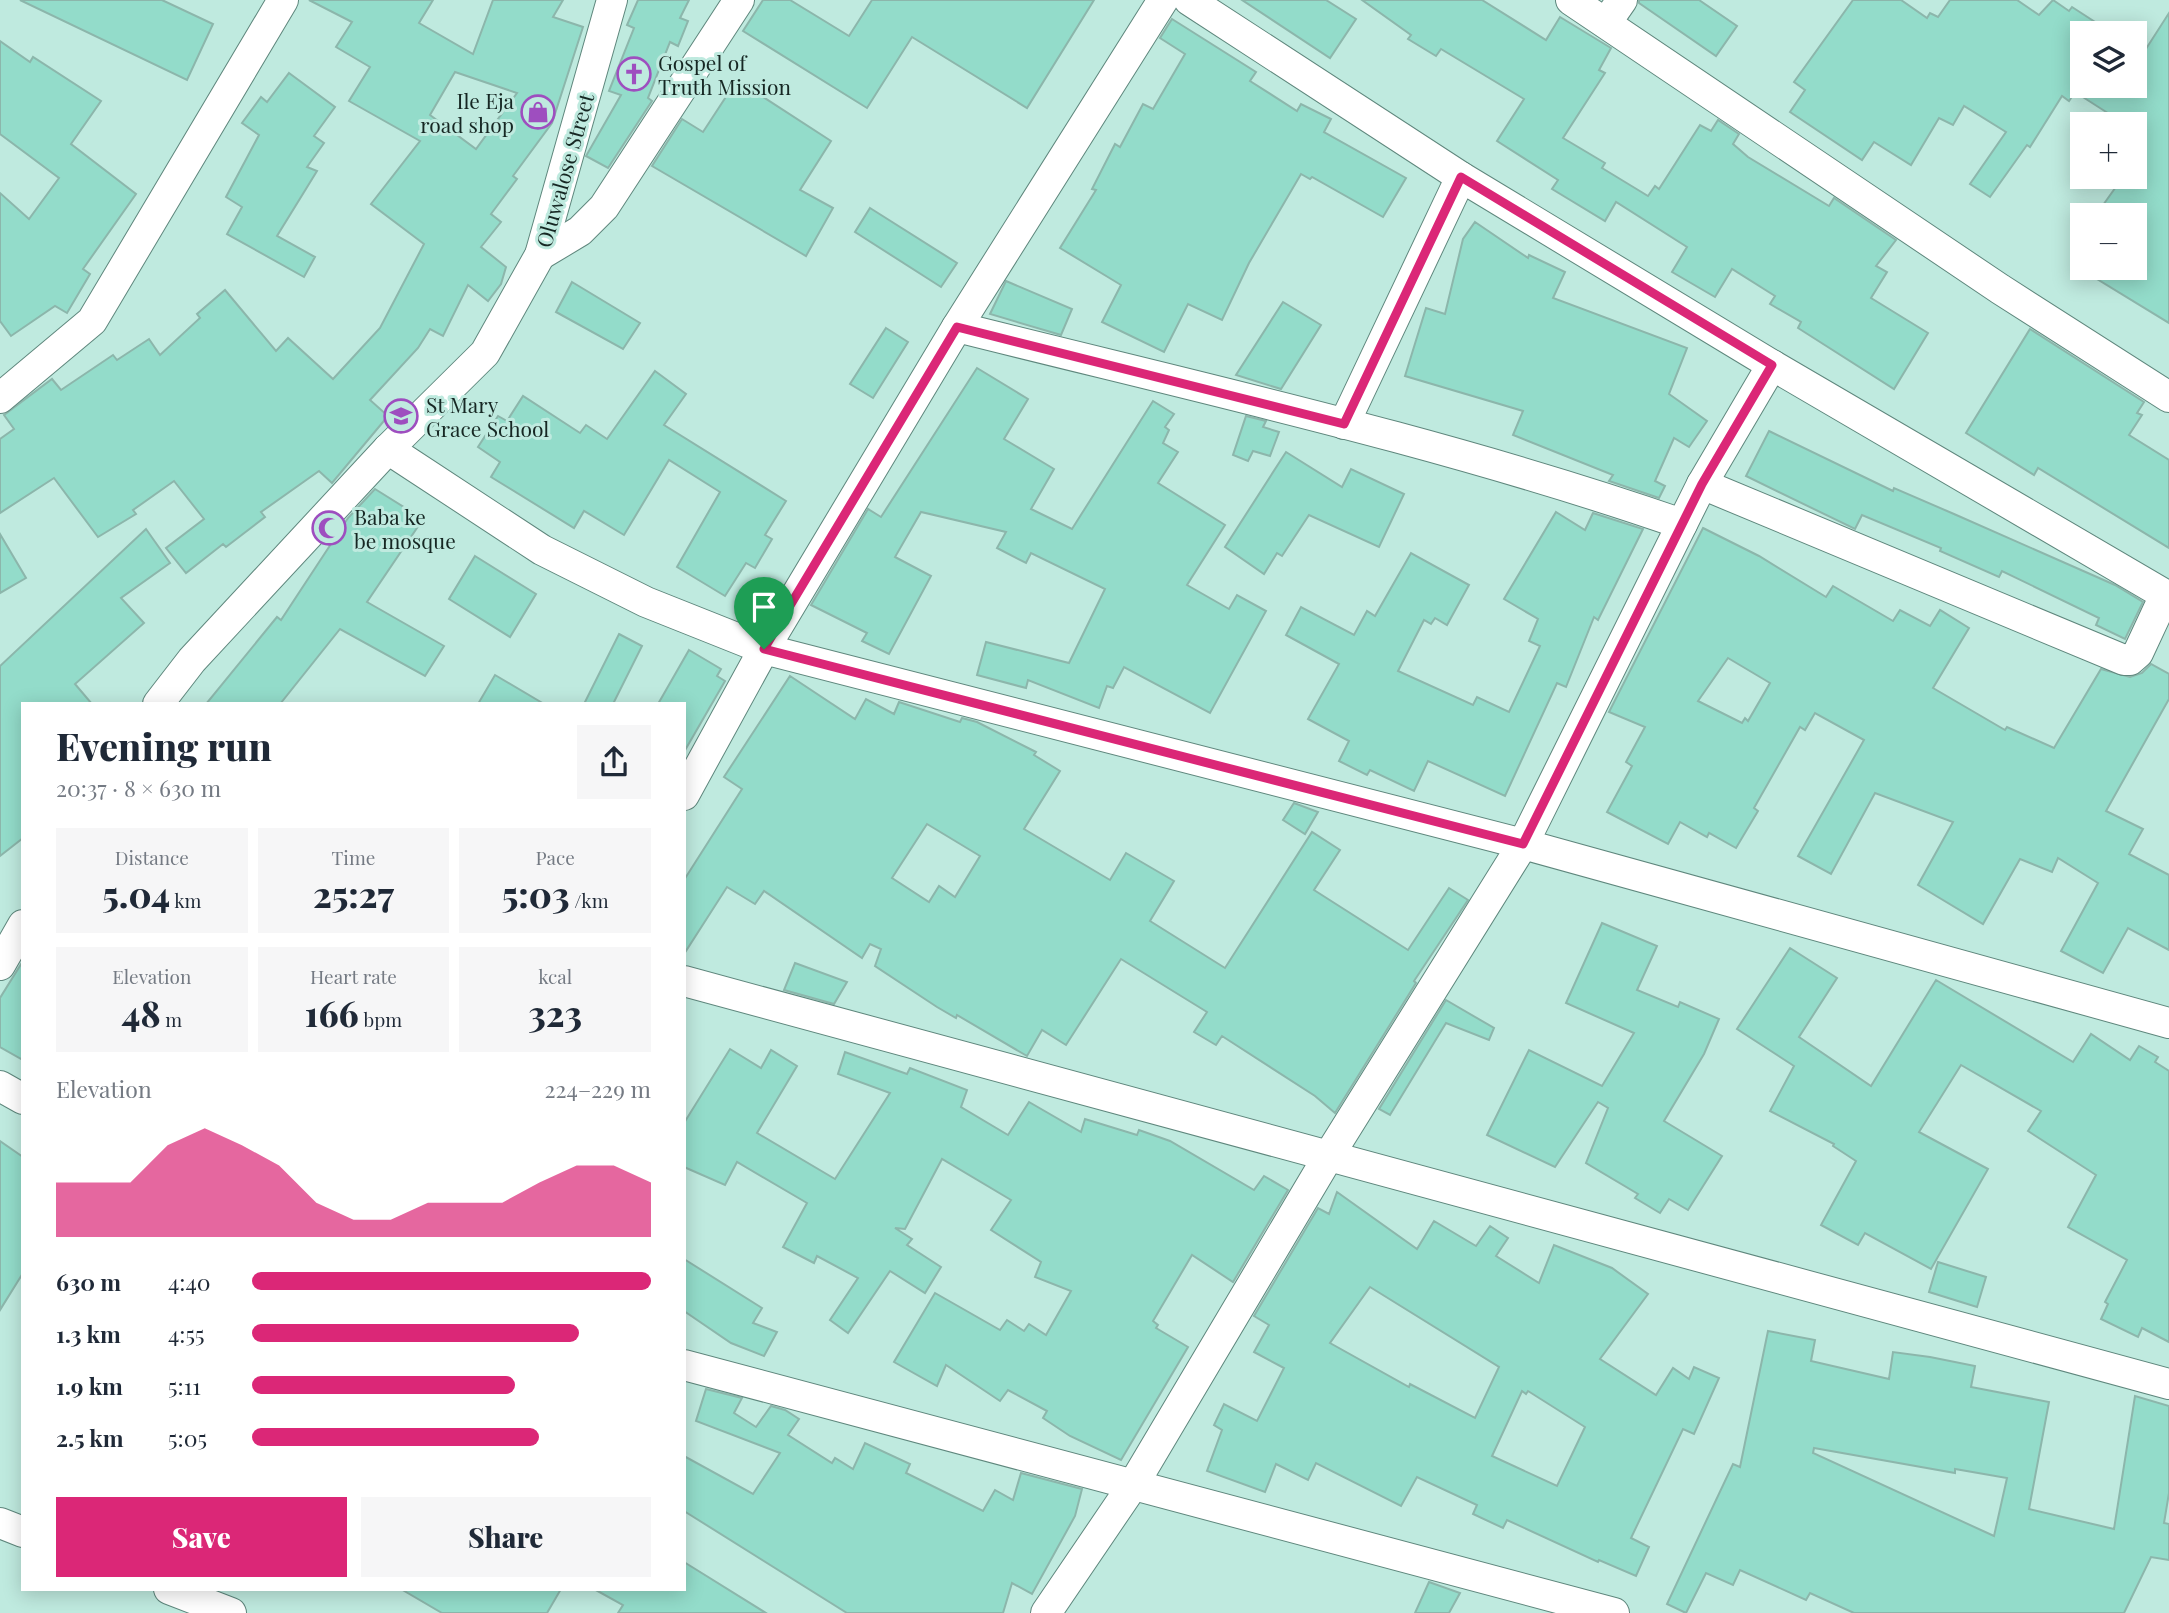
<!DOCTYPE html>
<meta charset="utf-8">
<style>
:root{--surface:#fff;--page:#f6f6f7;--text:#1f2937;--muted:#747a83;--accent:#db2777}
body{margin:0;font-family:"Playfair Display",serif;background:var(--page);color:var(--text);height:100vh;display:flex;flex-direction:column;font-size:26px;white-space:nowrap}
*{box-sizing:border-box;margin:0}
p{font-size:23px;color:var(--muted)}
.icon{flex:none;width:38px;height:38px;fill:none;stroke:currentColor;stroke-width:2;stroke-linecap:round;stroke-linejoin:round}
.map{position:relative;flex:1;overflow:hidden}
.side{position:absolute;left:21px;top:702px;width:665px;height:889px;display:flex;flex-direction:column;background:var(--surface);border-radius:0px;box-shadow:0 4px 18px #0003}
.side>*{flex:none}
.fabs{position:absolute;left:2070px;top:21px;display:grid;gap:14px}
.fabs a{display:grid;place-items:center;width:77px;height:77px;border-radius:0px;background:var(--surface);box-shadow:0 4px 18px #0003;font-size:35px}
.pin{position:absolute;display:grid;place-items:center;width:60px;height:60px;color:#fff;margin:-72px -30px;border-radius:50% 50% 50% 0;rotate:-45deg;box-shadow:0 0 7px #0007}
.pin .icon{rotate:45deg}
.round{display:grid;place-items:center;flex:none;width:74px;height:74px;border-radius:0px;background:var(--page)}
.overview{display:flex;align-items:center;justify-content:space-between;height:119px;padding:0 35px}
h1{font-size:38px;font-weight:800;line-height:52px}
.metrics{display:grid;grid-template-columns:repeat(3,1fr);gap:10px;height:119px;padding:7px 35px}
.metrics div{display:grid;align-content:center;border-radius:0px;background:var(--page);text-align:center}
.metrics b{font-size:35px;font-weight:800}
.metrics small{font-size:19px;font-weight:400}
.metrics p{font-size:19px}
.chart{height:196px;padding:14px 35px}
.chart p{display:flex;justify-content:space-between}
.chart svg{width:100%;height:126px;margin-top:7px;fill:var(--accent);opacity:.7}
.cta{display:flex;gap:14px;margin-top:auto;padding:14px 35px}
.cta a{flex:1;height:80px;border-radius:0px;background:var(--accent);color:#fff;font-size:28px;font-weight:800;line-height:80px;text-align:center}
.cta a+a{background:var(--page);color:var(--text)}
ul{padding:0 35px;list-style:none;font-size:23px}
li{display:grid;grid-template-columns:112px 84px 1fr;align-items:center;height:52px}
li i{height:18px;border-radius:9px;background:var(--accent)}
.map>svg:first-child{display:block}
.building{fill:#93dcca;stroke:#8cb6ab;stroke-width:2;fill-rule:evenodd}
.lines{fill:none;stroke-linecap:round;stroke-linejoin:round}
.minor-casing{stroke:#5f877d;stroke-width:32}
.minor{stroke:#fff;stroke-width:30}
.route-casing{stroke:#fff;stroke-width:14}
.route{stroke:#db2777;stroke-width:9}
.labels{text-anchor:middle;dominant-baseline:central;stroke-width:6;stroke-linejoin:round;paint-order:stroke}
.poi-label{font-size:21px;fill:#162723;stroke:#bfeadf;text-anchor:start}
.street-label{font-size:21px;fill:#162723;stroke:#bfeadf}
</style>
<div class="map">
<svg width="2169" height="1613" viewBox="0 0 2169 1613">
<rect width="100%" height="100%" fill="#bfeadf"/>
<g class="building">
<path d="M20,0H162L213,24L187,80Z"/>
<path d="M309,0H433L419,23L473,54L493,0H563L553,17L583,27L552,123L513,176L517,179L491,214L501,222L481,247L506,267L501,284L488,301L468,285L443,336L430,329L418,348L370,400L388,416L332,483L319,471L261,512L265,517L226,547L223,544L186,573L166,548L204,519L174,481L133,510L136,514L98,537L54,478L0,513V439L14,429L4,415L52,379L61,390L113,355L117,360L149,339L160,355L200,318L197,314L225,290L276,351L288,338L333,379L380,328L424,244L371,204L420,141L349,101L370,67L336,47L352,22ZM455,72L517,93L476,149L430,115Z"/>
<path d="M638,0H689L680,18L688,21L678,46L670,42L648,98L652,101L608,168L586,156L621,95L609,91L634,28L627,25Z"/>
<path d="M763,0H790L849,36L872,0H1094L1027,108L912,37L867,108L743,31Z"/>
<path d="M1242,0H1326L1356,19L1330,58Z"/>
<path d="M1362,0H1482L1546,40L1560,17L1611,48L1599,70L1605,73L1563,138L1605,163L1602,168L1648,196L1655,186L1659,189L1700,125L1711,131L1718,120L1739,134L1733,144L1748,157L1829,206L1834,198L1896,240L1876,266L1887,272L1871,298L1928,333L1894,389L1798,328L1801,322L1770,304L1775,296L1732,269L1715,297L1672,272L1687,247L1616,202L1605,221L1552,189L1558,180L1497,141L1524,99L1441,49L1436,56L1408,39L1411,35Z"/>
<path d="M1639,0H1699L1737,26L1716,56L1639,3Z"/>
<path d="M1853,0H1901L1927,18L1930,13L1938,17L1950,0H2017L2039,15L2053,0L2069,11L2072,7L2112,33H2082L2080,86H2135V66L2169,13V323L2079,268H2135V215H2096L2123,177H2135V152L2144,136L2135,131V124H2125L2075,92L2069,101L2062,96L2030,147L2027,145L1990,197L1970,184L2006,132L1964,106L1953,125L1939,118L1911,165L1874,142L1862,160L1790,112L1805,90L1794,82Z"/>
<path d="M1172,19L1256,72L1250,81L1297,111L1301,104L1331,119L1324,132L1406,178L1383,217L1312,177L1310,179L1301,174L1249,263L1222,320L1188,304L1164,352L1102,322L1121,285L1060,248L1096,190L1092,189L1115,144L1120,147L1143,104L1153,109L1185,54L1160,38Z"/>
<path d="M0,41L30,62L33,57L101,101L71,144L136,194L83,269L90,274L67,313L55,306L11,336L0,321V193L29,219L59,178L0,134Z"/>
<path d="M289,73L335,107L314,136L324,143L307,167L317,171L277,236L315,257L304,277L227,234L242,207L226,197L259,135L242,123L261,97L267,102Z"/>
<path d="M737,80L831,141L800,190L833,208L806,256L652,166L682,119L703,132Z"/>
<path d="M870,208L957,263L941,287L855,232Z"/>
<path d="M1475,222L1528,258L1529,255L1565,272L1553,298L1687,348L1669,394L1707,421L1689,447L1674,438L1655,481L1665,486L1659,498L1609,481L1613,475L1513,435L1523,411L1405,376L1426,308L1445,314L1463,239Z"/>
<path d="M1006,281L1072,309L1061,335L990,314Z"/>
<path d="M572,282L640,323L623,349L556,312Z"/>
<path d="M1283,302L1321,325L1281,389L1236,375Z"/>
<path d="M886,328L908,342L873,398L850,384Z"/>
<path d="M2030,329L2144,402L2137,413L2142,415L2129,435L2169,460V548L2038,468L2034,475L1966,433Z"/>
<path d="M977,368L1028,399L1004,439L1054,469L1031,509L1072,529L1153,401L1174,414L1165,427L1169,430L1163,443L1178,452L1158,483L1225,525L1187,585L1229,609L1237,595L1266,611L1210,713L1124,667L1113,688L1107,686L1099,708L1028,680L1026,688L977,675L986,642L1069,663L1105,589L1031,553L1026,563L997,548L1006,532L921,512L895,557L931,576L889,654L862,641L867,633L811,605L868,509L881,517Z"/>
<path d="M655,371L686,394L664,425L786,501L765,535L772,539L755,568L746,563L725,596L677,567L720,492L669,460L624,535L584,511L574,528L491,477L500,462L478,447L498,416L507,421L523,396L580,433L586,425L607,439Z"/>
<path d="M1246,416L1266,421L1263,427L1279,432L1270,456L1253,451L1248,461L1233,455Z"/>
<path d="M1769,431L1893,491L1894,488L1954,514L2115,585L2143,602L2125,639L2096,625L2099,618L2002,571L1999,577L1940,551L1941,548L1862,515L1855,529L1746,476Z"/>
<path d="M1286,452L1342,487L1351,469L1404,494L1379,547L1309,515L1282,556L1277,553L1264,574L1225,547Z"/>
<path d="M375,489L423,519L367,602L444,646L425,676L340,629L280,704H206L277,617L281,620L348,518Z"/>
<path d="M1556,512L1585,530L1593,513L1643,529L1598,620L1594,617L1566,687L1557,683L1505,796L1428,761L1414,791L1370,770L1367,775L1339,761L1349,741L1308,719L1339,664L1286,635L1301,607L1354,635L1367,611L1375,616L1411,553L1469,585L1447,625L1435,618L1431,624L1424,620L1398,671L1473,705L1477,697L1509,712L1540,646L1529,641L1538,619L1504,599Z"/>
<path d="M1703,528L1759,556L1826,597L1833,586L1893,621L1900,610L1930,626L1940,610L1969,628L1933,688L2005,730L2007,727L2054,748L2101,669L2130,677L2142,673L2151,664L2169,674V699L2106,811L2143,829L2129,854L2169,875V950L2128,928L2103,973L2061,951L2098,883L2058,858L2052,872L2020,859L1983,924L1918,885L1953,822L1875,793L1831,874L1798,856L1864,740L1815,713L1805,730L1800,727L1754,808L1758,811L1736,848L1709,833L1707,837L1680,822L1668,844L1607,812L1632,766L1626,762L1645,727L1609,712ZM1728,658L1770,683L1748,721L1745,718L1742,723L1698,701Z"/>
<path d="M146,529L170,563L121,598L144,623L75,684L92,704H23V838L0,856V666Z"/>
<path d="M0,534L26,578L0,593Z"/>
<path d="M475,556L536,594L510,637L449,599Z"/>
<path d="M619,634L642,646L613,704H584Z"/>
<path d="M689,650L721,669L717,676L725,681L684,752V704H658Z"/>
<path d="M495,675L544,704H478Z"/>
<path d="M790,676L855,719L866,699L894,714L899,702L960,722L962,718L977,722L1036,752L1034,755L1060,771L1024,829L1110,880L1126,853L1174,881L1150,921L1225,968L1312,832L1340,850L1314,890L1408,950L1449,888L1468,900L1414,981L1416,983L1335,1113L1315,1096L1222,1036L1216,1045L1194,1032L1207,1012L1121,959L1066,1045L1042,1030L1027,1056L957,1015L956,1018L937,1007L875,966L881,949L870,944L862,958L764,891L755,904L727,887L684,954V880L742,789L724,777ZM927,824L980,856L955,897L939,886L929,902L892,878Z"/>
<path d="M1294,803L1318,812L1305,834L1283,820Z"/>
<path d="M1602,923L1657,946L1637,990L1678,1007L1680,1002L1719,1019L1704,1054L1664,1121L1722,1156L1688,1210L1669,1199L1660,1213L1635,1198L1638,1194L1586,1163L1608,1108L1598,1102L1555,1167L1487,1135L1529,1050L1602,1086L1634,1033L1566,1003Z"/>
<path d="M1790,948L1837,978L1799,1037L1871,1086L1936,980L2073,1062L2091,1034L2130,1060L2139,1046L2158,1057L2155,1062L2169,1071V1342L2142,1328L2138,1337L2101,1319L2108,1304L2105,1302L2127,1260L2068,1227L2096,1175L2028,1131L2041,1111L1961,1065L1919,1132L1988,1169L1931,1269L1865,1233L1858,1245L1821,1225L1856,1161L1833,1146L1834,1144L1770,1111L1794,1066L1737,1029Z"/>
<path d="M23,961V1060L0,1047V998Z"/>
<path d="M795,963L847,982L834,1004L784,990Z"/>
<path d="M1446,1000L1494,1028L1489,1040L1446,1023L1390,1115L1379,1109Z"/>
<path d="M730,1049L761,1068L771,1050L797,1066L757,1133L835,1179L890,1093L838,1074L845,1052L907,1074L910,1068L967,1090L961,1107L1008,1135L1029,1102L1081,1132L1085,1119L1137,1135L1139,1130L1170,1141L1254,1190L1264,1176L1288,1190L1233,1282L1192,1255L1153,1321L1158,1325L1156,1328L1188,1347L1121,1460L1070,1436L1043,1418L1047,1411L1008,1390L1000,1401L946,1365L937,1386L894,1362L935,1293L1000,1330L1007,1320L1024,1331L1029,1324L1046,1335L1071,1291L1035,1277L1041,1262L991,1230L1011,1200L942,1159L905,1229L895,1228L912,1239L907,1245L941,1267L925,1293L890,1271L848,1333L830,1320L858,1278L817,1256L814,1263L783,1247L807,1203L737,1162L725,1185L684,1167V1123Z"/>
<path d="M0,1141L23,1157V1273L0,1310Z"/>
<path d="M1337,1192L1417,1249L1434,1221L1476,1246L1490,1226L1508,1238L1496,1256L1539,1283L1554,1245L1612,1268L1648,1294L1600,1359L1656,1395L1673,1368L1689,1379L1694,1367L1719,1378L1694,1434L1683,1429L1631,1538L1649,1547L1636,1576L1599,1560L1598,1562L1507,1520L1503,1528L1473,1514L1477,1505L1417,1477L1401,1506L1316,1463L1308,1480L1276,1464L1265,1492L1207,1471L1222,1430L1214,1425L1224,1404L1257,1421L1284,1368L1254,1352L1269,1325L1254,1316L1318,1208L1329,1214ZM1370,1287L1499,1367L1475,1418L1410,1384L1409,1387L1330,1343ZM1522,1391L1526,1394L1528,1391L1585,1427L1557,1486L1492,1456Z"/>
<path d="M684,1259L762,1308L753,1323L777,1332L764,1356L731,1343L684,1311Z"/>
<path d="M1938,1262L1986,1277L1977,1307L1929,1292Z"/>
<path d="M1768,1331L1815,1340L1811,1361L1889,1379L1893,1352L1930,1357L1975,1366L1971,1387L2049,1402L2029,1509L2114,1529L2135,1396L2169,1406V1493L2164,1523L2169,1524V1560L2151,1557L2124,1613H1854L1810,1593L1806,1600L1740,1570L1733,1585L1706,1573L1686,1613L1667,1604L1733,1464L1740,1467ZM1814,1448L1955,1473V1469L2007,1478L1994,1536L1813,1453Z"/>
<path d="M706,1389L742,1398L734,1413L756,1427L771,1406L785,1410L799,1419L788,1435L832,1463L835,1458L853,1469L865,1443L910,1464L906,1473L983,1511L995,1490L1013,1500L1021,1473L1082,1489L1075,1516L1032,1594L1012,1583L1003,1613H847L684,1511V1456L753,1494L780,1453L696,1421Z"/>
<path d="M684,1562L766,1613H618L623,1605L594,1589H684Z"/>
<path d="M1429,1582L1460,1593L1449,1613H1415Z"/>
<path d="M401,1589H561L547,1613H442Z"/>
</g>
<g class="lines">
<defs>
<g id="minor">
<path d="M1189,0L1461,177L1772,365L2169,597"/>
<path d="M1571,0L2000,289L2169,397"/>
<path d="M1606,23L1622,0"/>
<path d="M540,255L580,231L604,207L739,0"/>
<path d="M957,327C1200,388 1446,442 1682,524"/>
<path d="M0,398L92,321L283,0"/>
<path d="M1344,424L1461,177"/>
<path d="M388,449L542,550L646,602L764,649L1523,844L2169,1023"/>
<path d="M1702,484L2124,660H2130L2138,653L2165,595"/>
<path d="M158,704L192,660L388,449L485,353L540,255L612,0"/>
<path d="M684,795L764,649L957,327L1163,0"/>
<path d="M0,965L23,925"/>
<path d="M684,981L2169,1384"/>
<path d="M0,1086L23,1099"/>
<path d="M684,1365L1614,1613"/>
<path d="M0,1523L23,1532"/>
<path d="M169,1589L231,1613"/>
<path d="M1046,1613L1133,1485L1328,1157L1523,844L1702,484L1772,365"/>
</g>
</defs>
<use href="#minor" class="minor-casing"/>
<use href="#minor" class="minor"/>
</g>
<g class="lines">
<defs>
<path id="route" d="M1461,177L1772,365L1702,484L1523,844L764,649L957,327L1344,424Z"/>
</defs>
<use href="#route" class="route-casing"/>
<use href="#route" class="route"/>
</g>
<defs>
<symbol id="church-ring" viewBox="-11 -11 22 22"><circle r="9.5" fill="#bfeadf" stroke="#9e4ebf" stroke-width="1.5"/><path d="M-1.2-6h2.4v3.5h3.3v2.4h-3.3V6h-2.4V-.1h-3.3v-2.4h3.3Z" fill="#9e4ebf"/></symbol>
<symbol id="shop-ring" viewBox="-11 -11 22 22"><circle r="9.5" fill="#bfeadf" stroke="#9e4ebf" stroke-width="1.5"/><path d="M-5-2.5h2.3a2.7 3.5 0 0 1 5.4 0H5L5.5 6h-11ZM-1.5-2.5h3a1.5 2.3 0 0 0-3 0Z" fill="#9e4ebf"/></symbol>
<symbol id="school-ring" viewBox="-11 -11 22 22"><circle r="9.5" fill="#bfeadf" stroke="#9e4ebf" stroke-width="1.5"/><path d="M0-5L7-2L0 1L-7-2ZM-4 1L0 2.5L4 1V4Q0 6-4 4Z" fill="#9e4ebf"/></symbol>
<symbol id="mosque-ring" viewBox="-11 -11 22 22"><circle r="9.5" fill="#bfeadf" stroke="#9e4ebf" stroke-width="1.5"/><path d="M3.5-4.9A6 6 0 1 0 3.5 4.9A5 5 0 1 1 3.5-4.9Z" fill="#9e4ebf"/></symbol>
</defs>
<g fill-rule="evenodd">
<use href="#church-ring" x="615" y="55" width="38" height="38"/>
<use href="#shop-ring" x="519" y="93" width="38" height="38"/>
<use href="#school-ring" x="382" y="397" width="38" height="38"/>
<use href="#mosque-ring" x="310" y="509" width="38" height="38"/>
</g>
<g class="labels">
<g class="poi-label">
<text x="658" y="62">Gospel of<tspan x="658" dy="24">Truth Mission</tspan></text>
<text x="514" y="100" text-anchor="end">Ile Eja<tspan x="514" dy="24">road shop</tspan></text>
<text x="426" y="404">St Mary<tspan x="426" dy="24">Grace School</tspan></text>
<text x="354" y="516">Baba ke<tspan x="354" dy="24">be mosque</tspan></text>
</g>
<g class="street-label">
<text transform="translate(564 170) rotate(-74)">Oluwalose Street</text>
</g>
</g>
</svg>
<div class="fabs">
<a><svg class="icon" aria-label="layers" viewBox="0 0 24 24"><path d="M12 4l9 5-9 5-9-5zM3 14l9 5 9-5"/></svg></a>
<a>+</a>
<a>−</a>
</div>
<div class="pin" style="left:764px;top:649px;background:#1e9e55"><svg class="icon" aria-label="arrive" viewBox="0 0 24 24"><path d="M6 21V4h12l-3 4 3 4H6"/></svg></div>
<section class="side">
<div class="overview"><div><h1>Evening run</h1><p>20:37 · 8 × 630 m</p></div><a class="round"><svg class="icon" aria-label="share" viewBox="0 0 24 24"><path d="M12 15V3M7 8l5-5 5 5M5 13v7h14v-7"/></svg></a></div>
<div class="metrics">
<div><p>Distance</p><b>5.04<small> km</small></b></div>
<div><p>Time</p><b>25:27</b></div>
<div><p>Pace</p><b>5:03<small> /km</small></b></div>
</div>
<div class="metrics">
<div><p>Elevation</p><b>48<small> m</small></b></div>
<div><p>Heart rate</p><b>166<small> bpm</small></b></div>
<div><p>kcal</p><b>323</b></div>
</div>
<div class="chart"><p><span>Elevation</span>224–229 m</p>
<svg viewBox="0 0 160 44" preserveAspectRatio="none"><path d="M0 44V25L10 25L20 25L30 12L40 6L50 12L60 19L70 32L80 38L90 38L100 32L110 32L120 32L130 25L140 19L150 19L160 25V44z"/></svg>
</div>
<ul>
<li><b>630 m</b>4:40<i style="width:100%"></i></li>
<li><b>1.3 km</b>4:55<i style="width:82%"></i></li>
<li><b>1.9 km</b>5:11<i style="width:66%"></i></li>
<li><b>2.5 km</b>5:05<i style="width:72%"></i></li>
</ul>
<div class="cta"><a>Save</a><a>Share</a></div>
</section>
</div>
